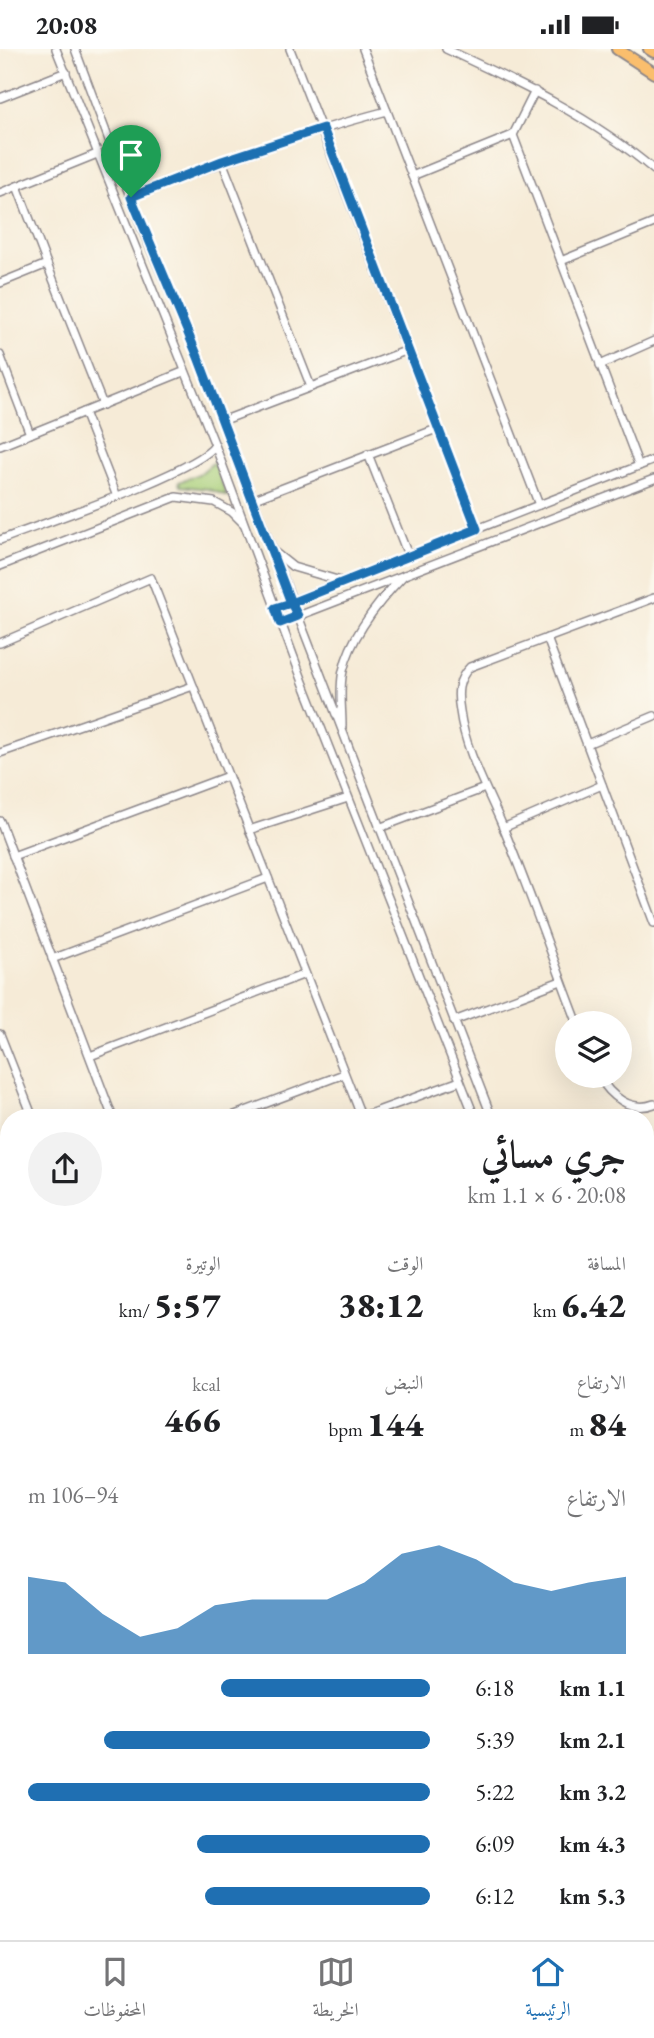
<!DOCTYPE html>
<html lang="ar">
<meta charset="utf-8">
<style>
:root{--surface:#fff;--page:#f2f2f2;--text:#202124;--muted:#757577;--line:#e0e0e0;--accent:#1f6fb2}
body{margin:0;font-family:"EB Garamond",Amiri,serif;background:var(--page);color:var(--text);direction:rtl;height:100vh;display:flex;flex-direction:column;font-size:26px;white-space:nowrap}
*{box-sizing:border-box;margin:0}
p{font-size:23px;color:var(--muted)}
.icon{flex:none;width:38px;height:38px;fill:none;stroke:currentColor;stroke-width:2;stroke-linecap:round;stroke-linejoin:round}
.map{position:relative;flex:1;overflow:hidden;direction:ltr}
.sheet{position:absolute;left:0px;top:1060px;width:654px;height:831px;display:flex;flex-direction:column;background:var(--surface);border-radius:28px 28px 0 0;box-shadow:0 7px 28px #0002;direction:rtl}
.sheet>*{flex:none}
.fabs{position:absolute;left:555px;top:962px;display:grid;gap:14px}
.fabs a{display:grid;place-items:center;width:77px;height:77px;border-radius:50%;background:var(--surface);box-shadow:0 7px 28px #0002;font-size:35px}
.pin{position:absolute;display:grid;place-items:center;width:60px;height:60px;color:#fff;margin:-72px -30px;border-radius:50% 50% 50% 0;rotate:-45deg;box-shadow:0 0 7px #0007}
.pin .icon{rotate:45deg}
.round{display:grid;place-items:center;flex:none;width:74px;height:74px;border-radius:37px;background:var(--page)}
.head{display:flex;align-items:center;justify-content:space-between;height:119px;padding:0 28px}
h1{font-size:38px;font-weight:800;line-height:52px}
.stats{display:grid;grid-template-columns:repeat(3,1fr);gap:10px;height:119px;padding:7px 28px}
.stats div{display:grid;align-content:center}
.stats b{font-size:35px;font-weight:800}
.stats small{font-size:19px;font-weight:400}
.stats p{font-size:19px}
.chart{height:196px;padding:14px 28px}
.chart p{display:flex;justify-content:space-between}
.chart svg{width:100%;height:126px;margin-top:7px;fill:var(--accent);opacity:.7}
ul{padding:0 28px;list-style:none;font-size:23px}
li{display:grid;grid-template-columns:112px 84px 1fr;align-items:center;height:52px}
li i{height:18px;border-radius:9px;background:var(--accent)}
.status{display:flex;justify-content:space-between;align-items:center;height:49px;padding:0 35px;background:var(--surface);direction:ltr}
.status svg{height:19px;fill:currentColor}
.tabs{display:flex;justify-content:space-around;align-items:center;height:98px;border-top:2px solid var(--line);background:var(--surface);font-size:19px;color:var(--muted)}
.tabs a{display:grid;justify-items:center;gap:4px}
.tabs .on{color:var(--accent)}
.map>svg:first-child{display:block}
.green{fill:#a9cf79;stroke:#66785a;stroke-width:2}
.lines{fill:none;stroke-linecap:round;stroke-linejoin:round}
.street-casing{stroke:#8c8689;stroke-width:10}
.secondary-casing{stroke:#8c8689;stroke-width:13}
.primary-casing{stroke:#8c8689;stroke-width:14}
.street{stroke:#fff;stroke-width:7}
.secondary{stroke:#fde5c5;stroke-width:10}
.primary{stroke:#fabe6d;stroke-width:10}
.route-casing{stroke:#fff;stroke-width:14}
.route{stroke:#1f6fb2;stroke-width:9}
</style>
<div class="status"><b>20:08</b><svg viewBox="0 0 49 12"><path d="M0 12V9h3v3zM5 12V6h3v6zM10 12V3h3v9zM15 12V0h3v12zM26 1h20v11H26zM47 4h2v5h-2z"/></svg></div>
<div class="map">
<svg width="654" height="1891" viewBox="0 0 654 1891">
<rect width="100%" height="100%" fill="#fbf7ec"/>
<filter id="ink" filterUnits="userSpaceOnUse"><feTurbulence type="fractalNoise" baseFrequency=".0143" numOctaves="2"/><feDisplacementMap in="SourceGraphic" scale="14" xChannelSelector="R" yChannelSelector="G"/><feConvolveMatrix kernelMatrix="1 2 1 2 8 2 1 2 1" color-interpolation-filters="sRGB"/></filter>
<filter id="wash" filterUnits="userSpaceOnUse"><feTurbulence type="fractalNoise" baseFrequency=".00686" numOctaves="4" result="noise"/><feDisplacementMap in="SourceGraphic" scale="28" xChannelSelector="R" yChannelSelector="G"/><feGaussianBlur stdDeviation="1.57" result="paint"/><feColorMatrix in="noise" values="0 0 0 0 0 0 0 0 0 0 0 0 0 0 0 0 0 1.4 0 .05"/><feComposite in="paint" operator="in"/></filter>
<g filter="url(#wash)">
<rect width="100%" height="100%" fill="#f6ebd7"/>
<path class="green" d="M214,413L227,447L208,440L180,437L179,433L201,424Z"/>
</g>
<g filter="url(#ink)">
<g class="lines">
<defs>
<g id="street">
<path d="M56,0L215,396L303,633L475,1069"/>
<path d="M75,0L143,182L198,308L492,1069"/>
<path d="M290,0L477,480"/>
<path d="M363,0L539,456"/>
<path d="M446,0C519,34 592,68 654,121"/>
<path d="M535,42L513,86L639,417"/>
<path d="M0,49L66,23"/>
<path d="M222,112L311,338"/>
<path d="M412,127L513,86"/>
<path d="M0,144L97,105"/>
<path d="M131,148C215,115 299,85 387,62"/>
<path d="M561,212L654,174"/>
<path d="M47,215L103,356"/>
<path d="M0,234L47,215L17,137"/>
<path d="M0,306L30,385"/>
<path d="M600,316L654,292"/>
<path d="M84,363L116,445"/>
<path d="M222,372L408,301"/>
<path d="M0,397L183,323"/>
<path d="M368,405L408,506"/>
<path d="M252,451L439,379"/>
<path d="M0,491C38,476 200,422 215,396"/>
<path d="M273,502L293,518L341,532"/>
<path d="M0,517L176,448L214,453L232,463L243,474"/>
<path d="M275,559L654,411"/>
<path d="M280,574L654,430"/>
<path d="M547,589L654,874"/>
<path d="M0,594L151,529L362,1069"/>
<path d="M342,677C342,660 339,639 343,622C351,586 379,552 404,526"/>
<path d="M587,695L654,667"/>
<path d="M0,704L193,637"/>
<path d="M0,772L113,1069"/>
<path d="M379,779L485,739"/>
<path d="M503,779L602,736"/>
<path d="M249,781L348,749"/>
<path d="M13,807L228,727"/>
<path d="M52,910L268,829"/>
<path d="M454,972L561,932"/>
<path d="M578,975C553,910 530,843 503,778C488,742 465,702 460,662C457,645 457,631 470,618L654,549"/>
<path d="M0,985L33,1069"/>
<path d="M90,1007L305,925"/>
<path d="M599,1027C610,1047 631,1064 654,1055"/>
<path d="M361,1068L460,1032"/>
<path d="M227,1069L344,1025"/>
<path d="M646,1167H654"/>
<path d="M0,1170L9,1167"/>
<path d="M646,1199L654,1193"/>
<path d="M646,1218L654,1212"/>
<path d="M646,1265L654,1248"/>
<path d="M646,1369L654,1390"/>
<path d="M646,1416L654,1437"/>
<path d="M0,1521L9,1518"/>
<path d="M646,1534L654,1554"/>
<path d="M646,1651L654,1648"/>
<path d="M646,1723L654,1720"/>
<path d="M646,1742L654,1739"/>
<path d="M646,1775L654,1796"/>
<path d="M646,1847L654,1848"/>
<path d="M0,1853L9,1876"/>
<path d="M453,1883L456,1891"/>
<path d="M0,1889H31L74,1883"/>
<path d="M102,1891L133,1883"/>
<path d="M496,1891L517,1883"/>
</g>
<g id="secondary">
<path d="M0,1138L9,1159"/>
<path d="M0,1228L9,1250"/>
<path d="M258,1883L261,1891"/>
<path d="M296,1883L300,1891"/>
</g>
<g id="primary">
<path d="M617,0L654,24"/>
<path d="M649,0L654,3"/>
</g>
</defs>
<use href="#street" class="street-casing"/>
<use href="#secondary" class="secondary-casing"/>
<use href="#primary" class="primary-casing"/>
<use href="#street" class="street"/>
<use href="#secondary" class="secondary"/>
<use href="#primary" class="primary"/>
</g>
</g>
<g class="lines" filter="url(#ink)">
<defs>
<path id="route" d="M131,148L198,308L291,554L275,559L280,574L298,567L291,554L477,480L323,79L222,112L131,148"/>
</defs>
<use href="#route" class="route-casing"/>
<use href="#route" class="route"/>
</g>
</svg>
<div class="fabs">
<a><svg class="icon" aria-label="layers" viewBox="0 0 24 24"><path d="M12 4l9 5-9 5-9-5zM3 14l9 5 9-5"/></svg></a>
</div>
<div class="pin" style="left:131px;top:148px;background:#1e9e55"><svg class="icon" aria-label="arrive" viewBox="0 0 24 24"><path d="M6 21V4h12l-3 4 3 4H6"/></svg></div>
<section class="sheet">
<div class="head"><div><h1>جري مسائي</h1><p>20:08 · 6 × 1.1 km</p></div><a class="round"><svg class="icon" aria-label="share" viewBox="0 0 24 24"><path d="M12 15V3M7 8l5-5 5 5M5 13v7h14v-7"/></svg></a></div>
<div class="stats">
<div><p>المسافة</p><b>6.42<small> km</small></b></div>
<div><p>الوقت</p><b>38:12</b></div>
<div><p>الوتيرة</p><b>5:57<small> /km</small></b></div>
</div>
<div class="stats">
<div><p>الارتفاع</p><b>84<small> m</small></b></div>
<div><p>النبض</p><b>144<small> bpm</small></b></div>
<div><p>kcal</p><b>466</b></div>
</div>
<div class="chart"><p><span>الارتفاع</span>94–106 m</p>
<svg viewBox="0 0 160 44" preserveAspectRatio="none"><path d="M0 44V17L10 19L20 30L30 38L40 35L50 27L60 25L70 25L80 25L90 19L100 9L110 6L120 11L130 19L140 22L150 19L160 17V44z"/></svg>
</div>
<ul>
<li><b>1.1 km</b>6:18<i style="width:52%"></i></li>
<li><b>2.1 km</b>5:39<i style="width:81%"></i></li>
<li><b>3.2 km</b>5:22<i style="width:100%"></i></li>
<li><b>4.3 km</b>6:09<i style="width:58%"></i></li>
<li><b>5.3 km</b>6:12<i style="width:56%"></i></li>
</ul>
</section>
</div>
<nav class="tabs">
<a class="on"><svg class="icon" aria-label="home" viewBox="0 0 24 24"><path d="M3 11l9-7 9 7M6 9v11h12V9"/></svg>الرئيسية</a>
<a><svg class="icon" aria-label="map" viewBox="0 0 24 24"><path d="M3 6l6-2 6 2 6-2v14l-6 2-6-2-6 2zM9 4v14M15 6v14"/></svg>الخريطة</a>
<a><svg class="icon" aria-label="saved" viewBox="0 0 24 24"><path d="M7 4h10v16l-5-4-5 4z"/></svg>المحفوظات</a>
</nav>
